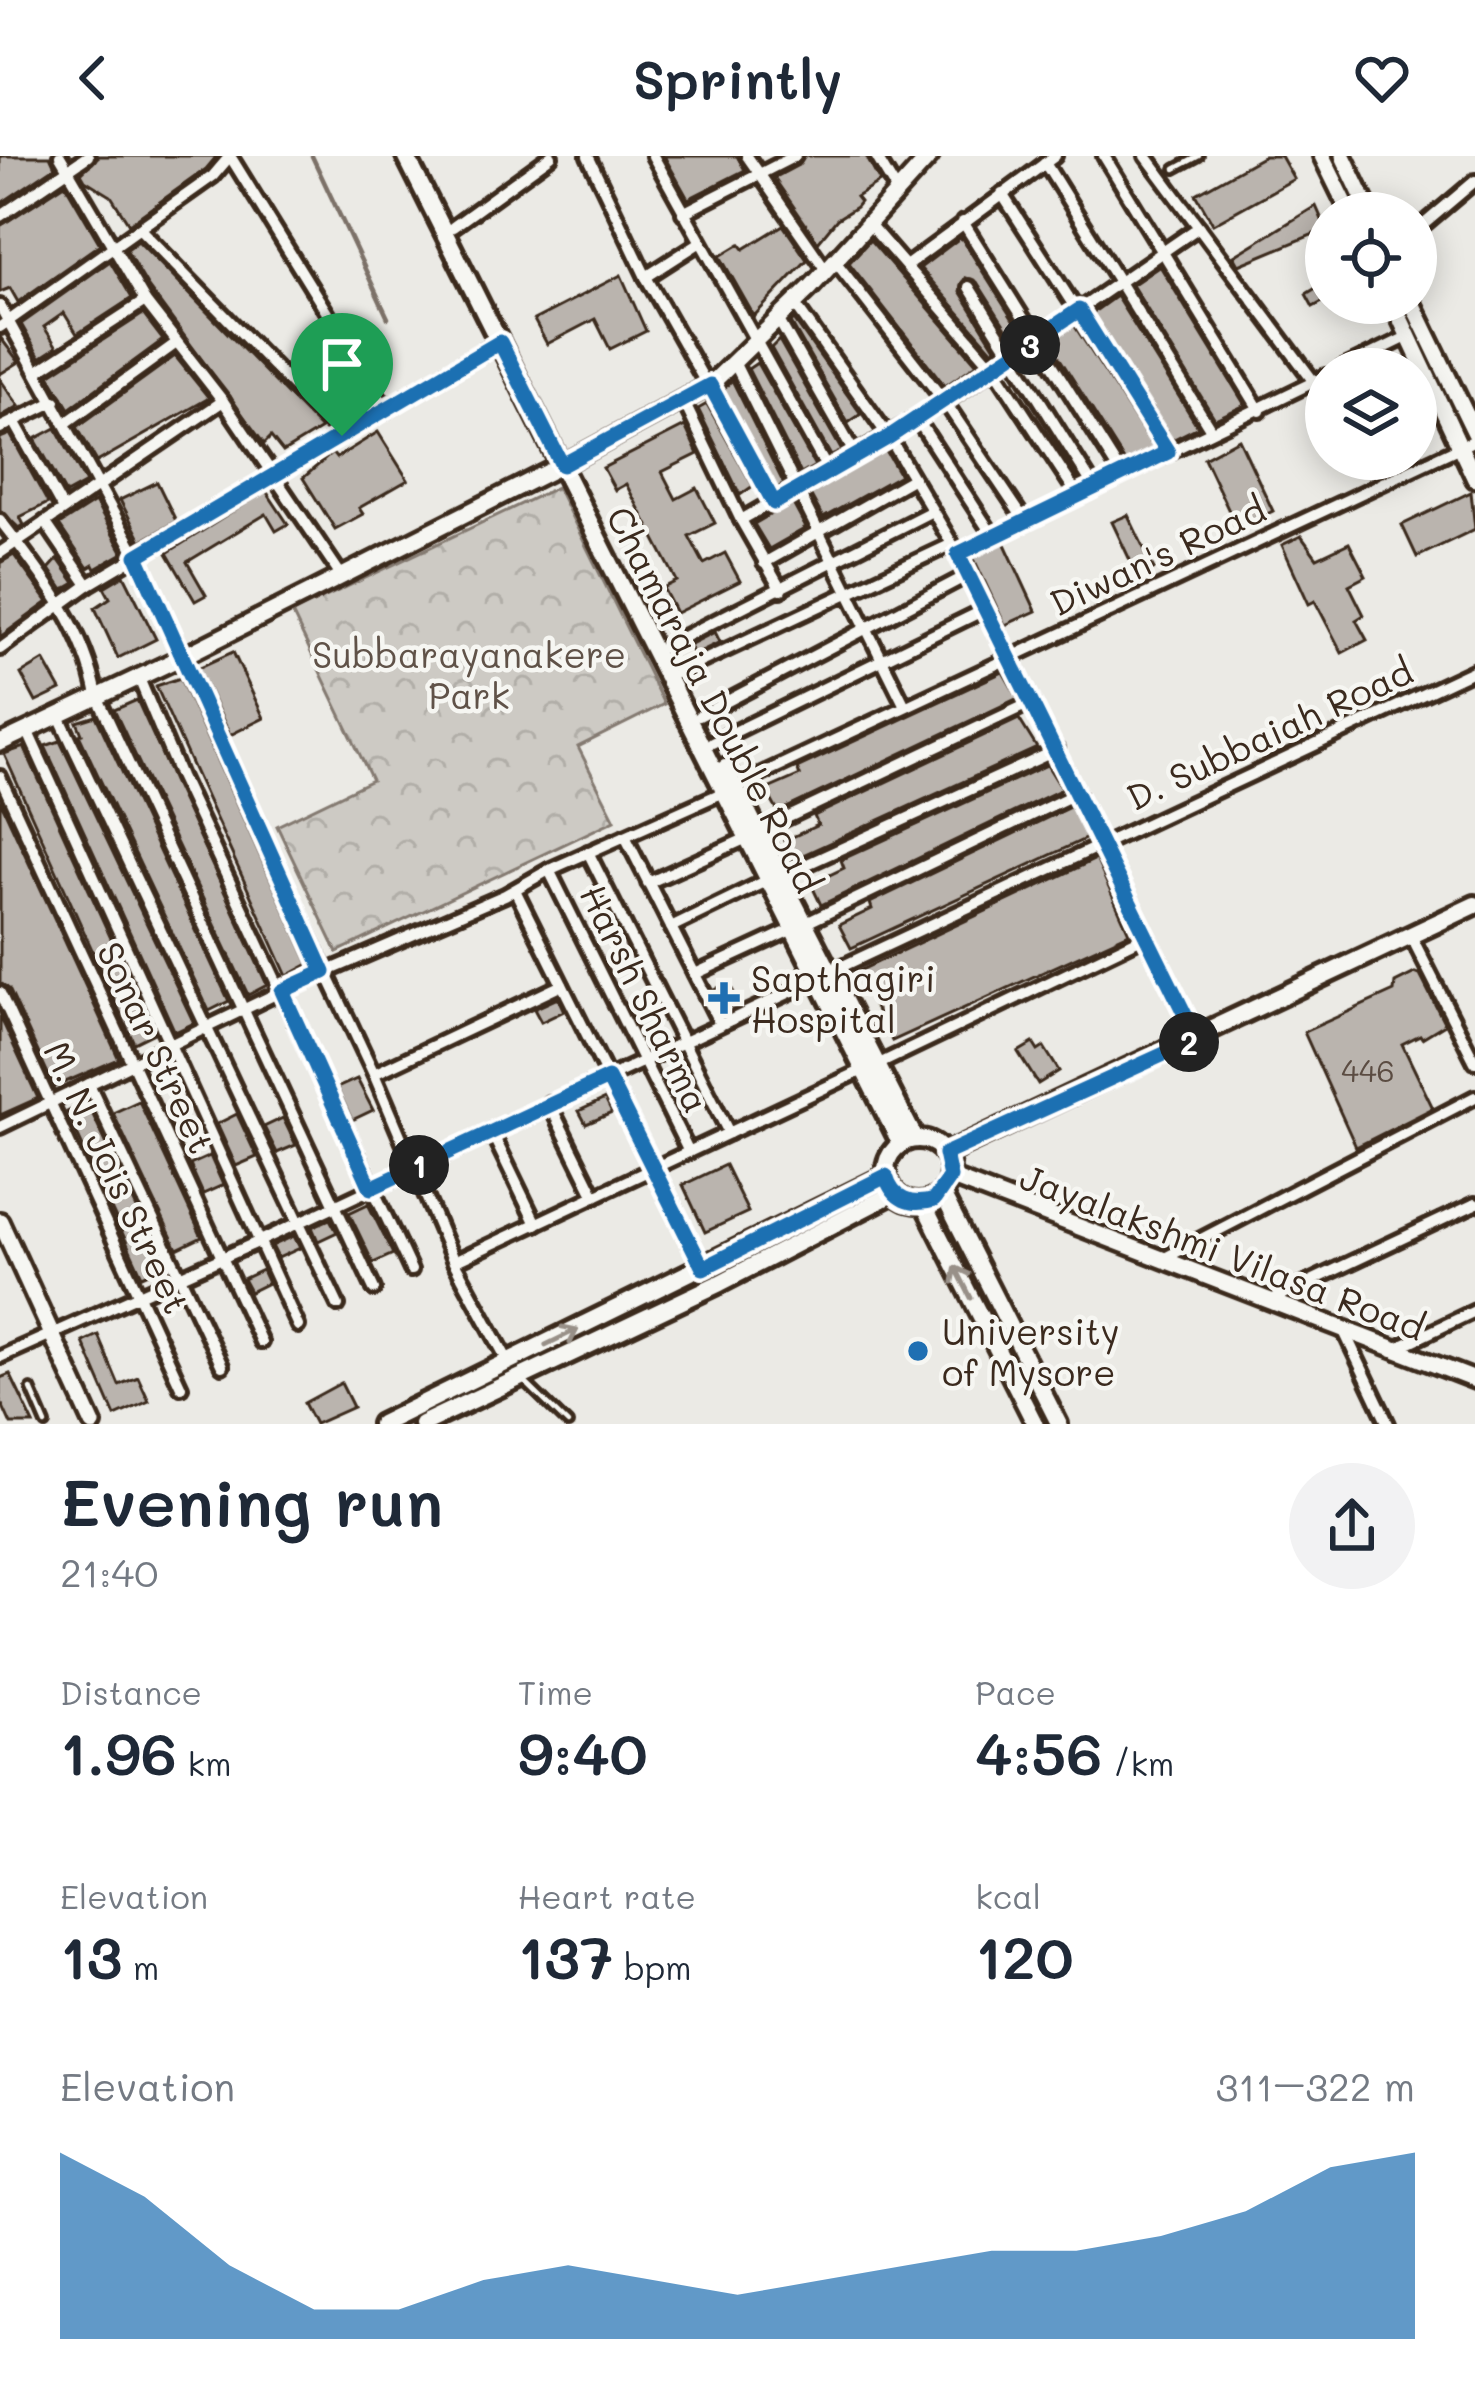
<!DOCTYPE html>
<meta charset="utf-8">
<style>
:root{--surface:#fff;--page:#f2f2f3;--text:#1f2937;--muted:#747a83;--accent:#1f6fb2}
body{margin:0;font-family:Mali,sans-serif;background:var(--page);color:var(--text);height:100vh;display:flex;flex-direction:column;font-size:45px;white-space:nowrap}
*{box-sizing:border-box;margin:0}
p{font-size:39px;color:var(--muted)}
.icon{flex:none;width:66px;height:66px;fill:none;stroke:currentColor;stroke-width:2;stroke-linecap:round;stroke-linejoin:round}
.map{position:relative;height:1268px;overflow:hidden}
.details{display:flex;flex-direction:column;background:var(--surface);flex:1}
.details>*{flex:none}
.tools{position:absolute;left:1305px;top:36px;display:grid;gap:24px}
.tools a{display:grid;place-items:center;width:132px;height:132px;border-radius:50%;background:var(--surface);box-shadow:0 6px 30px #0003;font-size:60px}
.pin{position:absolute;display:grid;place-items:center;width:102px;height:102px;color:#fff;margin:-123px -51px;border-radius:50% 50% 50% 0;rotate:-45deg;box-shadow:0 0 12px #0007}
.pin .icon{rotate:45deg}
.km{position:absolute;width:60px;height:60px;margin:-30px;border-radius:50%;background:#222;color:#fff;font-size:33px;line-height:60px;text-align:center}
.round{display:grid;place-items:center;flex:none;width:126px;height:126px;border-radius:63px;background:var(--page)}
.overview{display:flex;align-items:center;justify-content:space-between;height:204px;padding:0 60px}
h1{font-size:66px;font-weight:600;line-height:90px}
.metrics{display:grid;grid-template-columns:repeat(3,1fr);gap:18px;height:204px;padding:12px 60px}
.metrics div{display:grid;align-content:center}
.metrics b{font-size:60px;font-weight:600}
.metrics small{font-size:33px;font-weight:400}
.metrics p{font-size:33px}
.chart{height:336px;padding:24px 60px}
.chart p{display:flex;justify-content:space-between}
.chart svg{width:100%;height:216px;margin-top:12px;fill:var(--accent);opacity:.7}
header{display:flex;justify-content:space-between;align-items:center;height:156px;padding:0 60px;background:var(--surface);font-size:54px;font-weight:600}
.map>svg:first-child{display:block}
.park{fill:url(#park-crowns);stroke:#847a71;stroke-width:3}
.lines{fill:none;stroke-linecap:round;stroke-linejoin:round}
.stream{stroke:#7c7167;stroke-width:4.5}
.building{fill:#bab4ae;stroke:#3b2a1e;stroke-width:3}
.lane-casing{stroke:#3b2a1e;stroke-width:14}
.street-casing{stroke:#3b2a1e;stroke-width:20}
.secondary-casing{stroke:#3b2a1e;stroke-width:24}
.primary-casing{stroke:#3b2a1e;stroke-width:26}
.lane{stroke:#f6f6f2;stroke-width:4.5}
.street{stroke:#f6f6f2;stroke-width:10}
.secondary{stroke:#f6f6f2;stroke-width:15}
.primary{stroke:#f6f6f2;stroke-width:16}
.oneway{stroke:#989088}
.route-casing{stroke:#fff;stroke-width:24}
.route{stroke:#1f6fb2;stroke-width:15}
.poi-dot{fill:#1f6fb2;stroke:#f6f6f2;stroke-width:4.5}
.labels{text-anchor:middle;dominant-baseline:central;stroke-width:9;stroke-linejoin:round;paint-order:stroke}
.number-label{font-size:30px;fill:#5b4c42}
.street-label{font-size:36px;fill:#3b2a1e;stroke:#f6f6f2}
.park-label{font-size:36px;fill:#605248;stroke:#f6f6f2}
.poi-label{font-size:36px;fill:#3b2a1e;stroke:#f6f6f2;text-anchor:start}
</style>
<header><svg class="icon" aria-label="back" viewBox="0 0 24 24"><path d="M15 5l-7 7 7 7"/></svg>Sprintly<svg class="icon" aria-label="heart" viewBox="0 0 24 24"><path d="M12 20l-8-8c-3-5 5-10 8-4 3-6 11-1 8 4z"/></svg></header>
<div class="map">
<svg width="1475" height="1268" viewBox="0 0 1475 1268">
<defs>
<pattern id="park-crowns" width="20" height="18" patternUnits="userSpaceOnUse" patternTransform="scale(3)"><rect width="20" height="18" fill="#cdcac4"/><path d="M2 6a3 3 0 1 1 6 0M12 15a3 3 0 1 1 6 0" fill="none" stroke="#b1aea8"/></pattern>
</defs>
<rect width="100%" height="100%" fill="#ebeae5"/>
<filter id="ink" filterUnits="userSpaceOnUse"><feTurbulence type="fractalNoise" baseFrequency=".00833" numOctaves="2"/><feDisplacementMap in="SourceGraphic" scale="24" xChannelSelector="R" yChannelSelector="G"/><feConvolveMatrix kernelMatrix="1 2 1 2 8 2 1 2 1" color-interpolation-filters="sRGB"/></filter>
<g filter="url(#ink)">
<path class="park" d="M557,331L664,548L578,591L615,664L337,796L277,670L372,624L292,457Z"/>
<g class="lines">
<path class="stream" d="M312,0L388,162"/>
</g>
<g class="building">
<path d="M0,0H50L55,11L0,48Z"/>
<path d="M99,0H217L206,13L129,68L111,40L85,24L81,17Z"/>
<path d="M664,0H737L745,14L688,43Z"/>
<path d="M805,0H866L880,26L856,41L860,46L856,51L837,63L818,86L774,22L800,8Z"/>
<path d="M1264,0H1281L1294,23L1213,68L1196,38Z"/>
<path d="M65,28L100,88L18,146L10,132L0,136V70Z"/>
<path d="M1316,50L1326,73L1239,109L1234,100Z"/>
<path d="M783,69L807,104L754,160L720,100L740,88L744,93Z"/>
<path d="M961,81L1022,178L1013,183L977,126L965,122L960,135L996,193L993,195L920,112Z"/>
<path d="M870,84L977,208L945,230L849,107Z"/>
<path d="M138,85L321,273L283,296L271,281L264,288L148,131L126,94Z"/>
<path d="M110,105L132,142L77,178L64,157L44,171L57,191L40,202L21,168Z"/>
<path d="M1160,110L1245,249L1215,263L1132,129Z"/>
<path d="M621,119L646,175L610,193L595,163L547,188L534,164Z"/>
<path d="M1326,126V144L1313,151L1306,138Z"/>
<path d="M1116,140L1198,271L1172,284L1091,158Z"/>
<path d="M143,158L163,184L69,253L49,219Z"/>
<path d="M794,164L861,258L848,267L791,167Z"/>
<path d="M1074,169L1154,292L1125,306L1052,190L1061,185L1058,180Z"/>
<path d="M0,181L19,206L0,218Z"/>
<path d="M779,184L842,295L831,300L771,192Z"/>
<path d="M175,200L209,242L97,306L77,271Z"/>
<path d="M757,207L815,310L801,318L748,213Z"/>
<path d="M0,223L19,250L0,261Z"/>
<path d="M732,224L784,328L777,332L722,235Z"/>
<path d="M707,248L753,330L740,339L698,253Z"/>
<path d="M685,270L698,298L662,316L676,343L697,332L715,367L689,380L704,408L725,397L740,425L676,457L663,432L677,425L626,328L615,334L603,312Z"/>
<path d="M56,272L86,327L66,338L35,283Z"/>
<path d="M378,276L408,324L359,352L363,358L335,373L303,322L332,297L336,302Z"/>
<path d="M10,278L48,347L20,361L24,369L19,372L0,354V282Z"/>
<path d="M1239,283L1273,355L1237,372L1204,302Z"/>
<path d="M884,292L900,319L823,362L809,336Z"/>
<path d="M157,326L176,365L141,385L120,344Z"/>
<path d="M266,335L288,368L276,375L266,358L187,406L206,439L195,445L167,397Z"/>
<path d="M1471,336L1475,373L1417,401L1402,369Z"/>
<path d="M95,346L123,397L95,413L93,409L88,412L59,369Z"/>
<path d="M792,346L806,372L769,393L754,368Z"/>
<path d="M1128,359L1154,413L1138,421L1112,366Z"/>
<path d="M1301,380L1317,402L1349,387L1366,420L1349,429L1364,459L1356,464L1367,484L1342,497L1315,445L1309,448L1282,389Z"/>
<path d="M1004,386L1036,455L1005,469L973,401Z"/>
<path d="M14,399L48,446L0,481V407Z"/>
<path d="M58,403L75,427L63,434L49,413Z"/>
<path d="M124,419L156,483L118,502L95,452L110,442L104,431Z"/>
<path d="M715,476L720,486L693,499L689,489Z"/>
<path d="M233,496L264,562L230,579L198,512Z"/>
<path d="M44,504L61,534L36,546L21,518Z"/>
<path d="M1003,516L1018,542L778,656L766,634L800,619L797,612Z"/>
<path d="M180,522L309,808L287,820L156,530Z"/>
<path d="M137,544L267,829L248,839L114,554Z"/>
<path d="M96,560L229,845L209,855L79,579L82,578L77,566Z"/>
<path d="M1019,563L1037,592L794,703L784,685L818,669L814,660Z"/>
<path d="M60,585L194,867L175,876L45,590Z"/>
<path d="M24,591L154,877L134,887L4,598Z"/>
<path d="M1047,609L1062,633L821,749L811,728L844,712L841,704Z"/>
<path d="M0,644L119,903L54,931L9,833L0,827Z"/>
<path d="M1072,650L1087,682L851,792L839,769L872,753L870,747Z"/>
<path d="M1096,703L1129,777L892,885L857,816Z"/>
<path d="M1415,817L1420,819L1445,868L1422,882L1420,879L1402,888L1433,952L1356,991L1304,876L1394,835L1395,827Z"/>
<path d="M728,826L739,846L724,854L714,834Z"/>
<path d="M558,842L564,855L541,866L534,853Z"/>
<path d="M0,860L38,942L0,959Z"/>
<path d="M1033,887L1038,895L1044,891L1059,915L1038,928L1018,896Z"/>
<path d="M357,923L373,954L352,964L337,932Z"/>
<path d="M605,943L612,957L586,968L579,955Z"/>
<path d="M139,945L202,1081L177,1093L113,957Z"/>
<path d="M87,946L164,1110L142,1120L67,956Z"/>
<path d="M237,958L257,1001L236,1010L217,968Z"/>
<path d="M283,962L296,989L277,997L264,971Z"/>
<path d="M210,1000L223,1029L203,1038L190,1009Z"/>
<path d="M725,1009L748,1056L705,1076L683,1029Z"/>
<path d="M368,1048L393,1098L373,1107L349,1057Z"/>
<path d="M330,1063L337,1076L318,1085L312,1071Z"/>
<path d="M294,1080L300,1092L278,1102L272,1090Z"/>
<path d="M262,1114L268,1127L250,1136L243,1123Z"/>
<path d="M98,1179L119,1229L138,1221L149,1245L115,1260L83,1186Z"/>
<path d="M10,1218L34,1268H11L0,1244V1222Z"/>
<path d="M341,1227L353,1251L315,1268L304,1247Z"/>
</g>
<g class="lines">
<defs>
<g id="lane">
<path d="M1175,13L1199,0"/>
<path d="M525,1226L568,1268"/>
<path d="M31,1233L46,1268"/>
</g>
<g id="street">
<path d="M60,0L145,145L223,245L341,419"/>
<path d="M230,0L387,254"/>
<path d="M588,0L646,121L774,347"/>
<path d="M653,0L829,316"/>
<path d="M747,0L826,114"/>
<path d="M876,0L897,35"/>
<path d="M1104,0L1260,255"/>
<path d="M1146,0L1314,226"/>
<path d="M1045,7L1211,274"/>
<path d="M1002,38L1168,296"/>
<path d="M683,57L795,0"/>
<path d="M0,60L88,0"/>
<path d="M963,66L1121,318"/>
<path d="M869,68L995,213L1077,338"/>
<path d="M453,71L551,0"/>
<path d="M141,74L342,280"/>
<path d="M1416,75L1475,25"/>
<path d="M835,105L945,246L1025,365"/>
<path d="M906,110L1055,0"/>
<path d="M646,121L699,87"/>
<path d="M969,131L1094,331"/>
<path d="M794,147L889,281L958,398L1197,883"/>
<path d="M0,150L137,400L252,659L374,918L454,1106L509,1207"/>
<path d="M778,163L856,300"/>
<path d="M0,171L213,20L230,0"/>
<path d="M734,206L905,550"/>
<path d="M1341,213L1409,180"/>
<path d="M38,215L145,145"/>
<path d="M683,244L741,364L781,434"/>
<path d="M917,263L993,380"/>
<path d="M14,265L63,353"/>
<path d="M66,267L175,188"/>
<path d="M0,272L55,245"/>
<path d="M0,364C42,419 84,470 97,540L374,1133"/>
<path d="M741,364L945,246L1199,71"/>
<path d="M45,366L88,429"/>
<path d="M0,397L223,245"/>
<path d="M958,398L1326,220"/>
<path d="M764,407L912,323"/>
<path d="M664,491L932,355"/>
<path d="M0,493L88,429L499,186"/>
<path d="M677,517L952,388"/>
<path d="M138,520L180,620L411,1114"/>
<path d="M58,558L338,1149"/>
<path d="M699,560L968,419"/>
<path d="M27,574L298,1170"/>
<path d="M712,587L984,454"/>
<path d="M0,621L261,1186"/>
<path d="M734,631L1475,284"/>
<path d="M757,676L1032,546"/>
<path d="M625,680L720,868"/>
<path d="M588,696L729,977"/>
<path d="M549,714L689,996"/>
<path d="M779,721L1057,594"/>
<path d="M648,727L747,682"/>
<path d="M515,734L703,1112"/>
<path d="M804,768L1077,637"/>
<path d="M671,771L768,724"/>
<path d="M1410,778L1475,906"/>
<path d="M828,817L1475,514"/>
<path d="M695,818L793,773"/>
<path d="M0,837L181,1231"/>
<path d="M877,909L1146,780"/>
<path d="M374,918L562,829"/>
<path d="M89,928L222,1210"/>
<path d="M549,947L595,1040"/>
<path d="M0,971L282,835L505,739L549,714L724,636"/>
<path d="M491,975L536,1068"/>
<path d="M1161,1104L1475,941"/>
<path d="M454,1106L863,914"/>
<path d="M1269,1145L1475,1048"/>
<path d="M1343,1173L1388,1268"/>
<path d="M1395,1193L1475,1155"/>
<path d="M0,1201L260,1085L818,823"/>
</g>
<g id="secondary">
<path d="M1322,0L1350,57"/>
<path d="M1343,0L1370,57"/>
<path d="M1393,147L1475,323"/>
<path d="M1412,147L1475,277"/>
<path d="M0,587L184,500L562,309L710,229L811,131L930,0"/>
<path d="M950,1021L1475,1224"/>
<path d="M942,1037L1059,1268"/>
<path d="M923,1047L1035,1268"/>
<path d="M0,1065L93,1268"/>
</g>
<g id="primary">
<path d="M406,0L901,988"/>
<path d="M725,612L915,983"/>
<circle cx="918" cy="1015" r="32"/>
<path d="M945,998L1475,749"/>
<path d="M381,1268L886,1020"/>
<path d="M422,1268L720,1127L894,1037"/>
</g>
</defs>
<use href="#lane" class="lane-casing"/>
<use href="#street" class="street-casing"/>
<use href="#secondary" class="secondary-casing"/>
<use href="#primary" class="primary-casing"/>
<use href="#lane" class="lane"/>
<use href="#street" class="street"/>
<use href="#secondary" class="secondary"/>
<use href="#primary" class="primary"/>
</g>
<defs><path id="oneway-shaft" d="M-6 0H5M1.5-3L5.5 0L1.5 3" fill="none" stroke-width="1.6" stroke-linecap="round" stroke-linejoin="round" transform="scale(3)"/></defs>
<g class="oneway">
<use href="#oneway-shaft" transform="translate(963 1126) rotate(-117)"/>
<use href="#oneway-shaft" transform="translate(562 1181) rotate(-26)"/>
</g>
</g>
<g class="lines" filter="url(#ink)">
<defs>
<path id="route" d="M1079,154L1168,296L958,398L1197,883L945,998L950,1021L934,1044C911,1051 893,1044 886,1020L703,1112L608,922L371,1032L282,835L324,816L137,400L500,186L562,309L710,229L774,347L889,281Z"/>
</defs>
<use href="#route" class="route-casing"/>
<use href="#route" class="route"/>
</g>
<g class="poi-dot">
<path d="M718 824h12v12h12v12h-12v12h-12v-12h-12v-12h12z"/>
<circle cx="918" cy="1195" r="12"/>
</g>
<g class="labels">
<g class="number-label">
<text x="1368" y="914">446</text>
</g>
<g class="street-label">
<text transform="translate(1157 399) rotate(-25)">Diwan's Road</text>
<text transform="translate(715 543) rotate(63)">Chamaraja Double Road</text>
<text transform="translate(1269 577) rotate(-25)">D. Subbaiah Road</text>
<text transform="translate(646 842) rotate(64)">Harsh Sharma</text>
<text transform="translate(157 891) rotate(65)">Sonar Street</text>
<text transform="translate(118 1021) rotate(65)">M. N. Jois Street</text>
<text transform="translate(1223 1095) rotate(21)">Jayalakshmi Vilasa Road</text>
</g>
<g class="park-label">
<text x="469" y="497">Subbarayanakere<tspan x="469" dy="41">Park</tspan></text>
</g>
<g class="poi-label">
<text x="751" y="821">Sapthagiri<tspan x="751" dy="41">Hospital</tspan></text>
<text x="942" y="1174">University<tspan x="942" dy="41">of Mysore</tspan></text>
</g>
</g>
</svg>
<div class="tools">
<a><svg class="icon" aria-label="locate" viewBox="0 0 24 24"><circle cx="12" cy="12" r="6"/><path d="M12 2v4M12 18v4M2 12h4M18 12h4"/></svg></a>
<a><svg class="icon" aria-label="layers" viewBox="0 0 24 24"><path d="M12 4l9 5-9 5-9-5zM3 14l9 5 9-5"/></svg></a>
</div>
<div class="pin" style="left:342px;top:280px;background:#1e9e55"><svg class="icon" aria-label="arrive" viewBox="0 0 24 24"><path d="M6 21V4h12l-3 4 3 4H6"/></svg></div>
<b class="km" style="left:419px;top:1009px">1</b>
<b class="km" style="left:1189px;top:886px">2</b>
<b class="km" style="left:1030px;top:189px">3</b>
</div>
<section class="details">
<div class="overview"><div><h1>Evening run</h1><p>21:40</p></div><a class="round"><svg class="icon" aria-label="share" viewBox="0 0 24 24"><path d="M12 15V3M7 8l5-5 5 5M5 13v7h14v-7"/></svg></a></div>
<div class="metrics">
<div><p>Distance</p><b>1.96<small> km</small></b></div>
<div><p>Time</p><b>9:40</b></div>
<div><p>Pace</p><b>4:56<small> /km</small></b></div>
</div>
<div class="metrics">
<div><p>Elevation</p><b>13<small> m</small></b></div>
<div><p>Heart rate</p><b>137<small> bpm</small></b></div>
<div><p>kcal</p><b>120</b></div>
</div>
<div class="chart"><p><span>Elevation</span>311–322 m</p>
<svg viewBox="0 0 160 44" preserveAspectRatio="none"><path d="M0 44V6L10 15L20 29L30 38L40 38L50 32L60 29L70 32L80 35L90 32L100 29L110 26L120 26L130 23L140 18L150 9L160 6V44z"/></svg>
</div>
</section>
